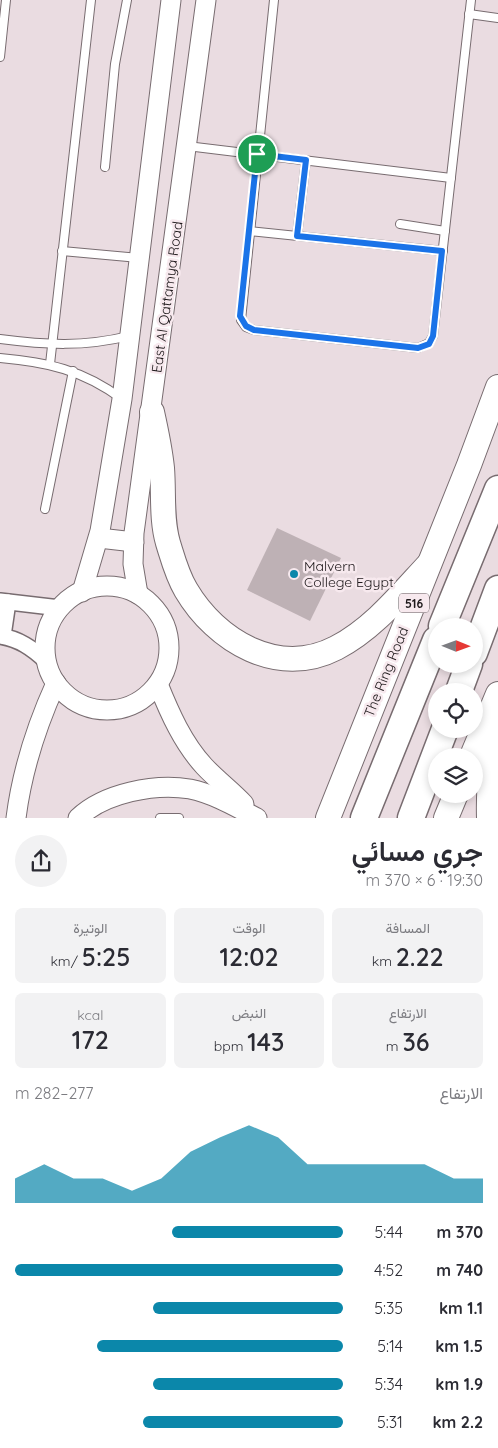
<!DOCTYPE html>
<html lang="ar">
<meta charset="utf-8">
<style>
:root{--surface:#fff;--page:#f2f2f3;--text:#2b2b33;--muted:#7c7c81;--accent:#0b87aa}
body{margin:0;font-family:Quicksand,Vazirmatn,sans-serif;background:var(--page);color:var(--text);direction:rtl;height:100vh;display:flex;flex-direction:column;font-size:19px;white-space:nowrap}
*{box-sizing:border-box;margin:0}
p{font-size:16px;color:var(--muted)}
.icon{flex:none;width:28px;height:28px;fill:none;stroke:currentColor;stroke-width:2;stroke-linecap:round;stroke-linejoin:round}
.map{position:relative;height:818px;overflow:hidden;direction:ltr}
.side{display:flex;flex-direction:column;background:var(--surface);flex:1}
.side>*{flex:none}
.needle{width:32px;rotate:91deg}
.tools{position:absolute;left:428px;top:618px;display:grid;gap:10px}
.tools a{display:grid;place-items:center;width:55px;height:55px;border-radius:50%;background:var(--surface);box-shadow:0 2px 8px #0003;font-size:25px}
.pin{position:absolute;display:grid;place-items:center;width:42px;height:42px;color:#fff;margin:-21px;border:2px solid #fff;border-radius:50%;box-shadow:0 1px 5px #0007}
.round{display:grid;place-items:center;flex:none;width:52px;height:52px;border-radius:26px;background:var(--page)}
.overview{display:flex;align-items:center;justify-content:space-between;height:85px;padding:0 15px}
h1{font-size:28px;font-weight:600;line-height:38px}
.metrics{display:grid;grid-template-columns:repeat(3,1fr);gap:8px;height:85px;padding:5px 15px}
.metrics div{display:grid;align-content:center;border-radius:8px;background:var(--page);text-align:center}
.metrics b{font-size:25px;font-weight:600}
.metrics small{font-size:14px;font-weight:400}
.metrics p{font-size:14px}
.chart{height:140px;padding:10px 15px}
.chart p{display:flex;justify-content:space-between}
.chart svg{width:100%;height:90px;margin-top:5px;fill:var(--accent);opacity:.7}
ul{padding:0 15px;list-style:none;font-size:16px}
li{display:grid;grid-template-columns:80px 60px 1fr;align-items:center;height:38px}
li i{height:12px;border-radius:6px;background:var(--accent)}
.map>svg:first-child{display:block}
.building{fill:#beb1b5}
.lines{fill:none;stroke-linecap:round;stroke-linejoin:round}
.service-casing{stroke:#786c70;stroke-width:10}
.minor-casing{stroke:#786c70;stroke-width:18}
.tertiary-casing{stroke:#786c70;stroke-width:21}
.trunk-casing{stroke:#786c70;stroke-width:26}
.motorway-casing{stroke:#786c70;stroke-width:29}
.service{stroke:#fff;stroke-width:8}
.minor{stroke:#fff;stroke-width:15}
.tertiary{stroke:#fff;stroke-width:19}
.trunk{stroke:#fff;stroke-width:24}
.motorway{stroke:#fff;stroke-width:26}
.route-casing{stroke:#fff;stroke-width:10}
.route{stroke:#1a73e8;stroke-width:6}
.poi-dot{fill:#0b87aa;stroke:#f7e9ee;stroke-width:2}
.labels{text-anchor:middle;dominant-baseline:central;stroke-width:5;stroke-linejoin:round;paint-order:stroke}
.shield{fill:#f7e9ee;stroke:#5e575a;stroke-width:1}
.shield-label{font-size:12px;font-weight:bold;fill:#1d181a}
.street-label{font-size:14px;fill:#1d181a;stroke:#f7e9ee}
.poi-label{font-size:14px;fill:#1d181a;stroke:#f7e9ee;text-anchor:start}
</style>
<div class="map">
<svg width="498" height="818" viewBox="0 0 498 818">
<rect width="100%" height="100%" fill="#eadce1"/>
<path class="building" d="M277,528L341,558L310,621L247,590Z"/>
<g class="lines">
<defs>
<g id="service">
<path d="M274,0L241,320L246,327L254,330L418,348L429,343L433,336L471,0"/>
<path d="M469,14L498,18"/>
<path d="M0,57L6,0"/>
<path d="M187,146L451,178"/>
<path d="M105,167L115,64L127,0"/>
<path d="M400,224L445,231"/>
<path d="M249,231L443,251"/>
<path d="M297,236L306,160"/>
<path d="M62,251L139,258"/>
<path d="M0,339C46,345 84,347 129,336"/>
<path d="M0,358C47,362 83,370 122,399"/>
<path d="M50,364L91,0"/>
<path d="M45,509L73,371"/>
<path d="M160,818H179"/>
</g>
<g id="minor">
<path d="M0,601L60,608"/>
<path d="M0,636C19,639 32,648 46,661"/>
<path d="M3,636L8,602"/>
</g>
<g id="tertiary">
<path d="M99,538L134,542"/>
<circle cx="107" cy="648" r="62"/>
<path d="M82,592L100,531L122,399L171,0"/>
<path d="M138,594L133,564L134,533L206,0"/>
<path d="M158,684C170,714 183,743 204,766C217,780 232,791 244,804"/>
<path d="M16,818C22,771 36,727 56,683"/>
<path d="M78,818C104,793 155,783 190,789C214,794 236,807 257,818"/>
</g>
<g id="trunk">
<path d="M152,412C156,430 160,449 162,468C164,493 161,519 168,543C173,559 177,575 186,590C216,641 278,678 336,648C373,629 401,594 429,564"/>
<path d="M472,756L498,694"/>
<path d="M328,818L469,465L498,387"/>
<path d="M446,818L456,794"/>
<path d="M489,818C488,785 492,751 498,718"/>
</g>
<g id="motorway">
<path d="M442,626L498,489"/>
<path d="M474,653L498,589"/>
<path d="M459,691L469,664"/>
<path d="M364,818L436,640"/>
<path d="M411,818L445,729"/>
</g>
</defs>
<use href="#service" class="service-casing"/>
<use href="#minor" class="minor-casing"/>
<use href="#tertiary" class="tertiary-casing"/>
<use href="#trunk" class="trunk-casing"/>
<use href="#motorway" class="motorway-casing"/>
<use href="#service" class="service"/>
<use href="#minor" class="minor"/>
<use href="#tertiary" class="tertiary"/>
<use href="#trunk" class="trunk"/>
<use href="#motorway" class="motorway"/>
</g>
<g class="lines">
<defs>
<path id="route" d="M257,154L306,160L297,236L442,251L433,336L429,344L418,348L254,330L246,326L240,316Z"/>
</defs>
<use href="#route" class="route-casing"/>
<use href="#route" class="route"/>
</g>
<circle class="poi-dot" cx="294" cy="574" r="5"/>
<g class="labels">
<rect class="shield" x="399" y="593.5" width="30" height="19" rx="4"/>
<g class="shield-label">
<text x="414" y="603">516</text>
</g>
<g class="street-label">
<text transform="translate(167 297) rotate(-82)">East Al Qattamya Road</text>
<text transform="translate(386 672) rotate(-68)">The Ring Road</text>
</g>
<g class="poi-label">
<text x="304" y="566">Malvern<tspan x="304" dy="16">College Egypt</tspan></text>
</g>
</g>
</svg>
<div class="tools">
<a><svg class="needle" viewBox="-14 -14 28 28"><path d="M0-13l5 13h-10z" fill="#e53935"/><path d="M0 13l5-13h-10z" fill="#7c7c81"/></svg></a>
<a><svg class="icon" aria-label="locate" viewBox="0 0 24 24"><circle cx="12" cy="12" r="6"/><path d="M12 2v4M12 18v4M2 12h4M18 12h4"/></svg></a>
<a><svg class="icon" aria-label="layers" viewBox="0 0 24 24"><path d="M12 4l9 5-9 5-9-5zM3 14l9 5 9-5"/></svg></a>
</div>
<div class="pin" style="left:257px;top:154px;background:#1e9e55"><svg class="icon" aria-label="arrive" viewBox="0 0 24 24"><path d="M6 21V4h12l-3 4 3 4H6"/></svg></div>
</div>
<section class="side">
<div class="overview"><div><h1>جري مسائي</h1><p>19:30 · 6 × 370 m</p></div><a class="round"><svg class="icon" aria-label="share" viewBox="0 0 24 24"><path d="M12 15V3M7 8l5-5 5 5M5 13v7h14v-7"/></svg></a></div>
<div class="metrics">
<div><p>المسافة</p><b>2.22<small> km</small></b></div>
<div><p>الوقت</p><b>12:02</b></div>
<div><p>الوتيرة</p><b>5:25<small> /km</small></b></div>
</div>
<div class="metrics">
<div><p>الارتفاع</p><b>36<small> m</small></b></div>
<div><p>النبض</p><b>143<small> bpm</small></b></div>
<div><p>kcal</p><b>172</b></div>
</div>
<div class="chart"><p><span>الارتفاع</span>277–282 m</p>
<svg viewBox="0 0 160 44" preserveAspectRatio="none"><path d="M0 44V32L10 25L20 32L30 32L40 38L50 32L60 19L70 12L80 6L90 12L100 25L110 25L120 25L130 25L140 25L150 32L160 32V44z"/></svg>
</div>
<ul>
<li><b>370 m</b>5:44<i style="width:52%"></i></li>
<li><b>740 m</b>4:52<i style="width:100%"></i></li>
<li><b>1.1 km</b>5:35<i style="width:58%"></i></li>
<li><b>1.5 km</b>5:14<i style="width:75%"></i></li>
<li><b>1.9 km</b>5:34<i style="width:58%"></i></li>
<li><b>2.2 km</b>5:31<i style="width:61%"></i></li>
</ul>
</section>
